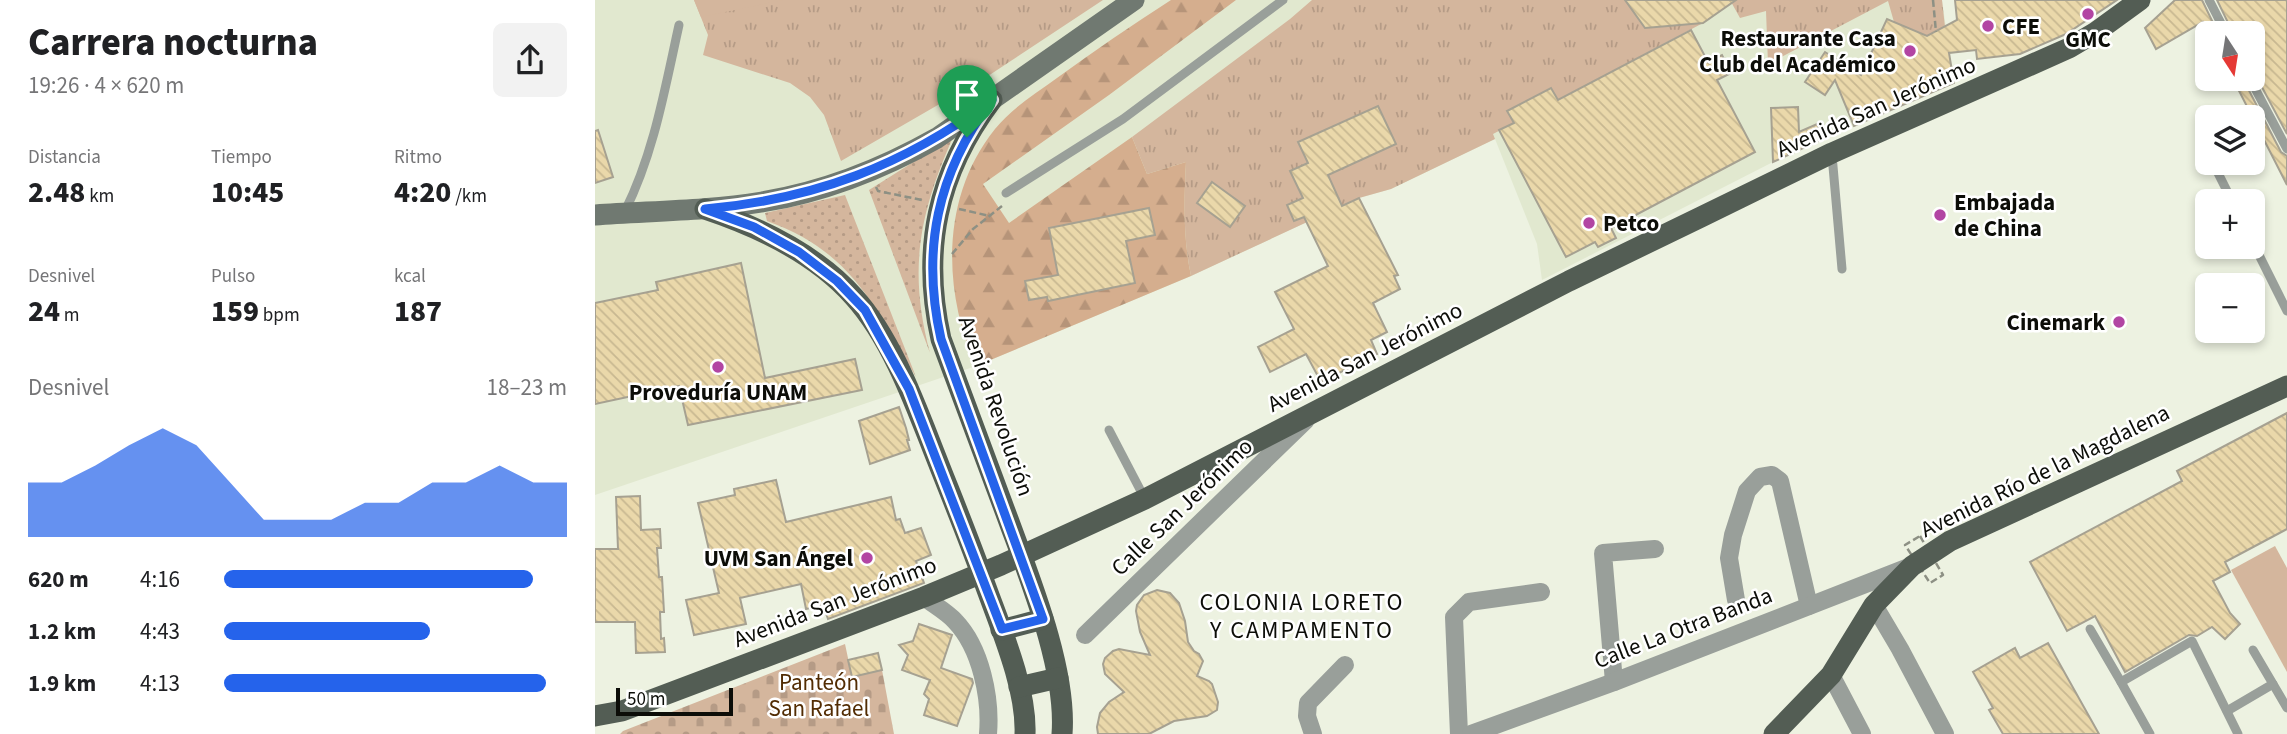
<!DOCTYPE html>
<html lang="es">
<meta charset="utf-8">
<style>
:root{--surface:#fff;--page:#f2f2f2;--text:#202124;--muted:#757577;--accent:#2563eb}
body{margin:0;font-family:"Source Sans 3",sans-serif;background:var(--page);color:var(--text);height:100vh;display:flex;flex-direction:column;font-size:26px;white-space:nowrap}
*{box-sizing:border-box;margin:0}
p{font-size:23px;color:var(--muted)}
.icon{flex:none;width:38px;height:38px;fill:none;stroke:currentColor;stroke-width:2;stroke-linecap:round;stroke-linejoin:round}
.map{position:relative;flex:1;overflow:hidden}
.side{display:flex;flex-direction:column;background:var(--surface);width:595px}
.side>*{flex:none}
.needle{width:46px;rotate:168deg}
.fabs{position:absolute;left:1600px;top:21px;display:grid;gap:14px}
.fabs a{display:grid;place-items:center;width:70px;height:70px;border-radius:10px;background:var(--surface);box-shadow:0 4px 10px #0003;font-size:35px}
.scale{position:absolute;left:21px;bottom:18px;width:117px;box-sizing:border-box;padding-left:7px;border:4px solid #0c0d08;border-top:0;font-size:19px;line-height:24px;white-space:nowrap;color:#0c0d08;-webkit-text-stroke:5px #fff;paint-order:stroke}
.pin{position:absolute;display:grid;place-items:center;width:60px;height:60px;color:#fff;margin:-72px -30px;border-radius:50% 50% 50% 0;rotate:-45deg;box-shadow:0 0 7px #0007}
.pin .icon{rotate:45deg}
.round{display:grid;place-items:center;flex:none;width:74px;height:74px;border-radius:10px;background:var(--page)}
.overview{display:flex;align-items:center;justify-content:space-between;height:119px;padding:0 28px}
h1{font-size:38px;font-weight:800;line-height:52px}
.stats{display:grid;grid-template-columns:repeat(3,1fr);gap:10px;height:119px;padding:7px 28px}
.stats div{display:grid;align-content:center}
.stats b{font-size:30px;font-weight:800}
.stats small{font-size:19px;font-weight:400}
.stats p{font-size:19px}
.chart{height:196px;padding:14px 28px}
.chart p{display:flex;justify-content:space-between}
.chart svg{width:100%;height:126px;margin-top:7px;fill:var(--accent);opacity:.7}
ul{padding:0 28px;list-style:none;font-size:23px}
li{display:grid;grid-template-columns:112px 84px 1fr;align-items:center;height:52px}
li i{height:18px;border-radius:9px;background:var(--accent)}
main{display:flex;flex:1;min-height:0}
.map>svg:first-child{display:block}
.built{fill:#e1e8cf}
.grass{fill:url(#grass-tufts);fill-rule:evenodd}
.forest{fill:url(#forest-firs)}
.cemetery{fill:url(#cemetery-stones)}
.garden{fill:url(#garden-dots)}
.pitch{fill:#d4b69d}
.building{fill:url(#building-back-hatch);stroke:#a6a191;stroke-width:2}
.lines{fill:none;stroke-linecap:round;stroke-linejoin:round}
.path{stroke:#8d9084;stroke-width:2.5;stroke-dasharray:7 3.5;stroke-linecap:butt}
.lane{stroke:#999f9a;stroke-width:9}
.street{stroke:#999f9a;stroke-width:18}
.secondary{stroke:#707971;stroke-width:21}
.primary{stroke:#535d54;stroke-width:21}
.route-casing{stroke:#fff;stroke-width:14}
.route{stroke:#2563eb;stroke-width:9}
.poi-dot{fill:#b245a3;stroke:#fff;stroke-width:2.5}
.labels{text-anchor:middle;dominant-baseline:central;stroke-width:5;stroke-linejoin:round;paint-order:stroke}
.poi-label{font-size:23px;font-weight:bold;fill:#0c0d08;stroke:#fff;text-anchor:start}
.street-label{font-size:23px;fill:#0c0d08;stroke:#fff}
.park-label{font-size:23px;fill:#522c03;stroke:#fff}
.neighbourhood-label{font-size:24px;letter-spacing:2px;fill:#0c0d08;stroke:#fff}
</style>
<main>
<section class="side">
<div class="overview"><div><h1>Carrera nocturna</h1><p>19:26 · 4 × 620 m</p></div><a class="round"><svg class="icon" aria-label="share" viewBox="0 0 24 24"><path d="M12 15V3M7 8l5-5 5 5M5 13v7h14v-7"/></svg></a></div>
<div class="stats">
<div><p>Distancia</p><b>2.48<small> km</small></b></div>
<div><p>Tiempo</p><b>10:45</b></div>
<div><p>Ritmo</p><b>4:20<small> /km</small></b></div>
</div>
<div class="stats">
<div><p>Desnivel</p><b>24<small> m</small></b></div>
<div><p>Pulso</p><b>159<small> bpm</small></b></div>
<div><p>kcal</p><b>187</b></div>
</div>
<div class="chart"><p><span>Desnivel</span>18–23 m</p>
<svg viewBox="0 0 160 44" preserveAspectRatio="none"><path d="M0 44V25L10 25L20 19L30 12L40 6L50 12L60 25L70 38L80 38L90 38L100 32L110 32L120 25L130 25L140 19L150 25L160 25V44z"/></svg>
</div>
<ul>
<li><b>620 m</b>4:16<i style="width:90%"></i></li>
<li><b>1.2 km</b>4:43<i style="width:60%"></i></li>
<li><b>1.9 km</b>4:13<i style="width:94%"></i></li>
</ul>
</section>
<div class="map">
<svg width="1692" height="734" viewBox="0 0 1692 734">
<defs>
<pattern id="grass-tufts" width="24" height="20" patternUnits="userSpaceOnUse" patternTransform="scale(1.75)"><rect width="24" height="20" fill="#d4b69d"/><path d="M3 7l-1-3M5 7V3M7 7l1-3M15 17l-1-3M17 17v-4M19 17l1-3" fill="none" stroke="#b59b86"/></pattern>
<pattern id="forest-firs" width="22" height="20" patternUnits="userSpaceOnUse" patternTransform="scale(1.75)"><rect width="22" height="20" fill="#d5ae8e"/><path d="M5 1l3.5 6h-7zM16 11l3.5 6h-7z" fill="#b69479"/></pattern>
<pattern id="cemetery-stones" width="16" height="16" patternUnits="userSpaceOnUse" patternTransform="scale(1.75)"><rect width="16" height="16" fill="#d4b69d"/><path d="M2 7V4a2 2 0 0 1 4 0v3zM10 15v-3a2 2 0 0 1 4 0v3z" fill="#b59b86"/></pattern>
<pattern id="garden-dots" width="8" height="8" patternUnits="userSpaceOnUse" patternTransform="scale(1.75)"><rect width="8" height="8" fill="#d4b69d"/><path d="M2 2h.1M6 6h.1" fill="none" stroke="#b59b86" stroke-width="1.8" stroke-linecap="round"/></pattern>
<pattern id="building-back-hatch" width="6" height="6" patternUnits="userSpaceOnUse" patternTransform="scale(1.75)"><rect width="6" height="6" fill="#ead8aa"/><path d="M-1 5l2 2M0 0l6 6M5-1l2 2" fill="none" stroke="#c8b891"/></pattern>
</defs>
<rect width="100%" height="100%" fill="#edf2e1"/>
<path class="built" d="M0,0H1347L1359,83L1178,162L947,280L942,244L900,139L796,189L764,198L596,276L381,366L0,495Z"/>
<g class="grass">
<path d="M99,0H508L393,76L246,161L229,115L215,97L195,83L108,55L113,35Z"/>
<path d="M717,0H1030L1050,28L1108,23L963,100L956,88L913,111L919,123L898,134L900,139L796,189L764,198L596,276C588,238 589,200 591,162L552,174L537,137L695,19ZM783,106L801,144L704,142ZM695,172L737,185L745,200L699,221L692,205L708,198Z"/>
<path d="M1135,0H1347L1350,27L1332,36L1299,22L1293,1L1173,64L1171,11L1145,18Z"/>
</g>
<path class="forest" d="M576,0H641L514,95L388,184L414,223L537,137L552,174L591,162C589,200 588,238 596,276L381,366C347,290 346,196 400,129C417,108 440,94 462,78C499,51 537,25 576,0Z"/>
<path class="cemetery" d="M250,644L257,677L287,670L299,734H25L28,731Z"/>
<g class="garden">
<path d="M358,137C324,215 313,270 335,353L274,190Z"/>
<path d="M250,195L321,377C279,305 256,251 172,221L170,213Z"/>
</g>
<g class="pitch">
<path d="M99,0H188L106,17Z"/>
<path d="M1680,546L1692,568V672L1636,570Z"/>
</g>
<g class="building">
<path d="M1030,0H1141L1108,23L1050,28Z"/>
<path d="M1360,0H1522L1471,34L1425,54L1382,59L1381,50L1354,53L1359,83L1259,126L1240,80L1230,95L1210,82L1230,52L1266,75L1292,19L1332,36L1362,20Z"/>
<path d="M1580,0H1607L1623,33H1614L1608,22L1561,49L1550,28Z"/>
<path d="M1622,0H1692V134L1661,76L1657,73V33H1638Z"/>
<path d="M1096,30L1113,62L1127,55L1136,73L1122,80L1160,152L1016,228L1021,238L1003,247L1000,242L971,257L904,130L919,123L912,111L956,88L963,100Z"/>
<path d="M1638,79H1648L1686,152L1692,156V185Z"/>
<path d="M783,106L801,144L733,175L747,206L764,198L803,275L799,276L805,289L778,303L792,332L776,340L782,354L726,382L711,354L675,372L663,347L699,329L680,292L733,266L709,217L699,221L692,205L708,198L695,171L713,163L703,142Z"/>
<path d="M1203,107L1204,132L1222,124L1228,139L1178,162L1176,108Z"/>
<path d="M3,130L18,177L0,183V131Z"/>
<path d="M617,182L650,206L635,227L602,203Z"/>
<path d="M554,208L560,235L531,241L540,283L453,301L452,297L434,300L430,281L463,275L454,228Z"/>
<path d="M146,263L170,378L260,359L267,390L93,425L84,386L0,404V303L63,290L61,282Z"/>
<path d="M304,407L311,428L314,440H312L315,450L275,464L264,421Z"/>
<path d="M1692,413V529L1630,562L1635,572L1618,581L1635,613L1645,624L1630,639L1617,627L1602,636L1594,635L1530,672L1500,616L1472,631L1435,562L1587,481L1582,471Z"/>
<path d="M181,480L191,522L296,497L301,520L305,519L310,533L326,528L336,555L321,561L329,583L233,619L228,605L211,609L206,584L145,598L151,624L99,635L91,600L124,593L103,503L140,495L139,489Z"/>
<path d="M45,496L46,530L65,529L66,548H62L64,577H67L69,612H65L66,639L69,638L70,652L41,653L40,622H0V549H23L21,497Z"/>
<path d="M562,590L575,593L584,603L590,621L593,642L599,651L604,654L608,661L602,676L614,681L617,684L623,702L622,710L612,716L579,721L554,734H503L502,727L505,713L514,702L529,692L510,674L508,664L510,658L518,651L524,649L555,655L545,632L541,611L542,605L549,595Z"/>
<path d="M324,624L357,635L346,668L377,679L378,683L362,726L329,715L334,699L329,694L335,680L307,670L313,655L304,645L318,641Z"/>
<path d="M1453,643L1504,734H1408L1394,710L1398,708L1378,672L1420,648L1425,658Z"/>
<path d="M283,653L287,670L257,677L253,660Z"/>
</g>
<g class="lines">
<g class="path">
<path d="M1338,0L1341,32"/>
<path d="M281,187L283,191L327,200"/>
<path d="M364,209L395,216"/>
<path d="M357,254L378,229L407,206"/>
<path d="M1325,536L1348,575L1335,583L1310,545Z"/>
</g>
<g class="lane">
<path d="M1614,0L1631,33"/>
<path d="M1655,79L1692,149"/>
<path d="M1237,155L1247,269"/>
<path d="M1621,169L1637,201"/>
<path d="M411,193L528,119L688,0"/>
<path d="M30,211C59,153 70,88 84,25"/>
<path d="M1657,241L1692,311"/>
<path d="M514,430L550,499"/>
<path d="M1495,629L1526,682"/>
<path d="M1678,684L1692,708"/>
<path d="M1632,711L1678,684L1658,650"/>
<path d="M1555,734L1526,682L1597,641L1643,734"/>
</g>
<g class="street">
<path d="M329,597C339,605 352,612 360,621C386,648 396,698 393,734"/>
<path d="M1141,600L1134,558L1138,535L1152,491L1165,477L1177,475L1185,481L1214,606"/>
<path d="M1279,605L1305,649L1350,734"/>
<path d="M490,635L711,420"/>
<path d="M1236,675L1267,734"/>
<path d="M1019,682L1008,553L1060,549"/>
<path d="M718,734L712,716L713,703L750,665"/>
<path d="M864,734L859,617L874,602L946,592"/>
<path d="M876,734L1019,682L1314,567"/>
</g>
<path class="secondary" d="M0,215C55,211 111,211 167,202C229,192 287,169 342,138L539,0"/>
<g class="primary">
<path d="M397,100C342,173 326,250 346,339C368,399 391,459 413,519C435,579 472,670 467,734"/>
<path d="M110,209C164,227 221,254 259,297C296,338 319,401 339,452C355,493 372,534 387,576C403,622 432,686 430,734"/>
<path d="M406,630L448,619"/>
<path d="M424,687L463,678"/>
<path d="M0,716L27,711L329,597L406,565L550,499L974,281L1106,217L1237,153L1474,48L1501,32L1545,0"/>
<path d="M1179,734L1236,675L1279,605L1317,566L1355,541L1692,386"/>
</g>
</g>
<g class="lines">
<defs>
<path id="route" d="M397,100C342,173 326,250 346,339L448,619L407,629L314,389L270,310L242,281L204,252L159,227L110,209C220,199 308,166 397,100Z"/>
</defs>
<use href="#route" class="route-casing"/>
<use href="#route" class="route"/>
</g>
<g class="poi-dot">
<circle cx="1493" cy="14" r="7"/>
<circle cx="1393" cy="26" r="7"/>
<circle cx="1315" cy="51" r="7"/>
<circle cx="1345" cy="215" r="7"/>
<circle cx="994" cy="223" r="7"/>
<circle cx="1524" cy="322" r="7"/>
<circle cx="123" cy="367" r="7"/>
<circle cx="272" cy="558" r="7"/>
</g>
<g class="labels">
<g class="poi-label">
<text x="1407" y="26">CFE</text>
<text x="1301" y="38" text-anchor="end">Restaurante Casa<tspan x="1301" dy="26">Club del Académico</tspan></text>
<text x="1493" y="39" text-anchor="middle">GMC</text>
<text x="1359" y="202">Embajada<tspan x="1359" dy="26">de China</tspan></text>
<text x="1008" y="223">Petco</text>
<text x="1510" y="322" text-anchor="end">Cinemark</text>
<text x="123" y="392" text-anchor="middle">Proveduría UNAM</text>
<text x="258" y="558" text-anchor="end">UVM San Ángel</text>
</g>
<g class="street-label">
<text transform="translate(1281 107) rotate(-24)">Avenida San Jerónimo</text>
<text transform="translate(770 357) rotate(-27)">Avenida San Jerónimo</text>
<text transform="translate(401 406) rotate(71)">Avenida Revolución</text>
<text transform="translate(1450 471) rotate(-26)">Avenida Río de la Magdalena</text>
<text transform="translate(587 507) rotate(-44)">Calle San Jerónimo</text>
<text transform="translate(240 602) rotate(-21)">Avenida San Jerónimo</text>
<text transform="translate(1088 628) rotate(-21)">Calle La Otra Banda</text>
</g>
<g class="park-label">
<text x="224" y="682">Panteón<tspan x="224" dy="26">San Rafael</tspan></text>
</g>
<g class="neighbourhood-label">
<text x="707" y="602">COLONIA LORETO<tspan x="707" dy="28">Y CAMPAMENTO</tspan></text>
</g>
</g>
</svg>
<div class="fabs">
<a><svg class="needle" viewBox="-14 -14 28 28"><path d="M0-13l5 13h-10z" fill="#e53935"/><path d="M0 13l5-13h-10z" fill="#757577"/></svg></a>
<a><svg class="icon" aria-label="layers" viewBox="0 0 24 24"><path d="M12 4l9 5-9 5-9-5zM3 14l9 5 9-5"/></svg></a>
<a>+</a>
<a>−</a>
</div>
<div class="scale">50 m</div>
<div class="pin" style="left:372px;top:137px;background:#1e9e55"><svg class="icon" aria-label="arrive" viewBox="0 0 24 24"><path d="M6 21V4h12l-3 4 3 4H6"/></svg></div>
</div>
</main>
